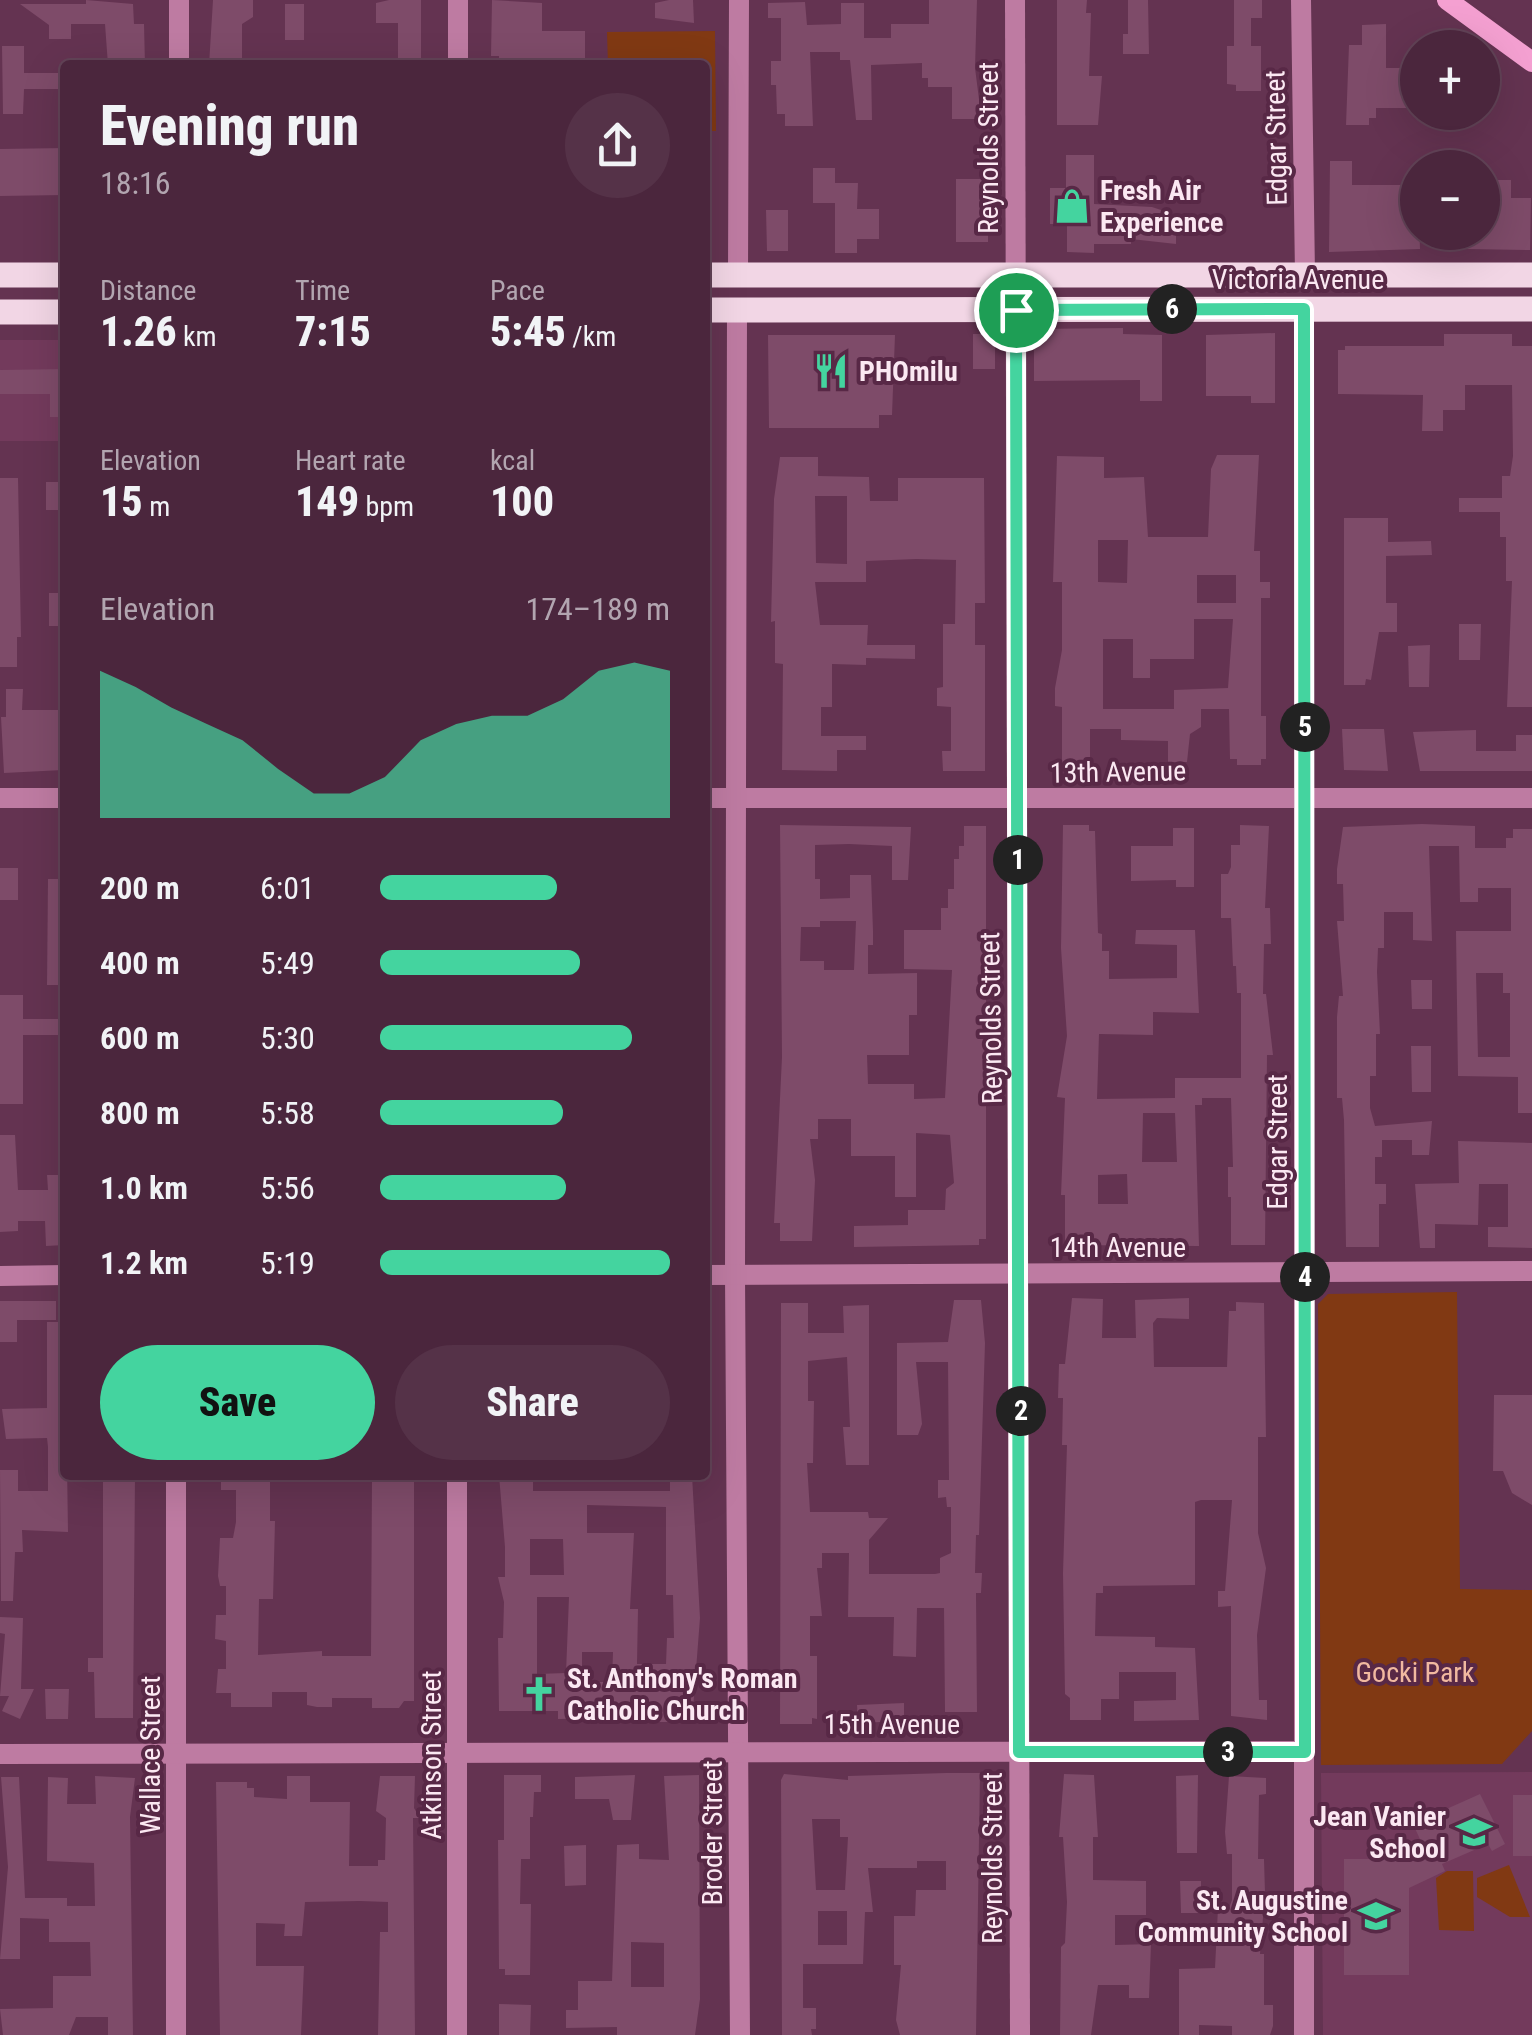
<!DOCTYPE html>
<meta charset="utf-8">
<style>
:root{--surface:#4b263d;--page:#553248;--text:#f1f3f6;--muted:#b2a5b0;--line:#624357;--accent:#44d49f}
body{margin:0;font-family:"Roboto Condensed",sans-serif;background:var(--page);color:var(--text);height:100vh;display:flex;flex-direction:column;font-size:38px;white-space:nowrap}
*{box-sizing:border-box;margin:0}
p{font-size:32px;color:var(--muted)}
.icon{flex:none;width:55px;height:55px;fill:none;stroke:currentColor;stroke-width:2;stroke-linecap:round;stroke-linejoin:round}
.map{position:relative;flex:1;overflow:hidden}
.drawer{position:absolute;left:60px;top:60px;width:650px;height:1420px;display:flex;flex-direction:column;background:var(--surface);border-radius:10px;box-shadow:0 10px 40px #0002,0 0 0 2px var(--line)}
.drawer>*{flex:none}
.tools{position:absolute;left:1400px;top:30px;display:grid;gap:20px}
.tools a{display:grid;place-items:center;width:100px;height:100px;border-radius:50%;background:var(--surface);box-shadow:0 10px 40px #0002,0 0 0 2px var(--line);font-size:50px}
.pin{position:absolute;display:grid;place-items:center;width:85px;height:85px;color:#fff;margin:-42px;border:5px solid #fff;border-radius:50%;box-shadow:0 2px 10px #0007}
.km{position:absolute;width:50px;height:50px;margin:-25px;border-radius:50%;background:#222;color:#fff;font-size:28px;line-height:50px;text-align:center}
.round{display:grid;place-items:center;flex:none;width:105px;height:105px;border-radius:52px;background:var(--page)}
.head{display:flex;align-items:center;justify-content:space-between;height:170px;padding:0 40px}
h1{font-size:55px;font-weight:800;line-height:75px}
.figures{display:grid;grid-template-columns:repeat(3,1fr);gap:15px;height:170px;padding:10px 40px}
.figures div{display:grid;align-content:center}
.figures b{font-size:42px;font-weight:800}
.figures small{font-size:28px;font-weight:400}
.figures p{font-size:28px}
.chart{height:280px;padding:20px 40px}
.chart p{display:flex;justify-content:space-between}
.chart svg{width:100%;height:180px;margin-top:10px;fill:var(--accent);opacity:.7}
.primary-button{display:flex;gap:20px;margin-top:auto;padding:20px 40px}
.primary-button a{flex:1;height:115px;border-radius:60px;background:var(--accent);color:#111;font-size:40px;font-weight:800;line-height:115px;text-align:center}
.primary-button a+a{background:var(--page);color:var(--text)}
ul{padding:0 40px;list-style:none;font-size:32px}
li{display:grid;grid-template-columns:160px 120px 1fr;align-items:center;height:75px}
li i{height:25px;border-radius:12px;background:var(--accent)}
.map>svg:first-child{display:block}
.built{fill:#733a5c}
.green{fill:#813913}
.building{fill:#7e4b69;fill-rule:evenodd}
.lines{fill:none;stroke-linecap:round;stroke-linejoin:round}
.minor{stroke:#be7ba2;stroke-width:20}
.secondary{stroke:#f4a0d1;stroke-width:20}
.primary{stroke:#f2d6e5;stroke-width:25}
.route-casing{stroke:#fff;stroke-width:20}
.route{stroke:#44d49f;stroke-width:12}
.labels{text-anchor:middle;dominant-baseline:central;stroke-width:8;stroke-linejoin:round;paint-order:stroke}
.street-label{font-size:28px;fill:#fbe8f2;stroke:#582846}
.poi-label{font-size:28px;font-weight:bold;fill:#fbe8f2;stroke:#582846;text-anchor:start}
.park-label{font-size:28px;fill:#f1b9a0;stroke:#582846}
</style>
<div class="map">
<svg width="1532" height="2035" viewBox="0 0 1532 2035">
<rect width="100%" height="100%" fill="#643351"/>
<g class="built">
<rect x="0" y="340" width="65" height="101"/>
<path d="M1532,1772V2035H1323L1321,1773Z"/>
</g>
<g class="green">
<path d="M715,31L716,131H705V65H608L607,32Z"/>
<path d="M1457,1292L1460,1589L1532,1590V1731L1502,1764L1321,1765L1318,1304L1328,1294Z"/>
<path d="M1509,1865L1530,1917H1510L1477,1897V1878Z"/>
<path d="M1447,1871H1473L1474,1931L1439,1930L1436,1878Z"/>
</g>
<g class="building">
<path d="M86,0L133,4L134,24H144L145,65H108L105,24H71V39H49V25L20,4H86Z"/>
<path d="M213,0H253V17L242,24V65H209Z"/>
<path d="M389,0H421V65H398V23H376V3Z"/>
<path d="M492,0L542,3V31H585V59L541,58V65H499V56H491Z"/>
<path d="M669,0H693L694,23L655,18V3Z"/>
<path d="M929,0H977L975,68L980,107H976V119H952V87H928V78H922V63L871,65L872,120H856L850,60H840V52H810L813,126H785V114H777L776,85H771V61H781V18H768V3L805,2L807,25L841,24V3H864V38H891V24H929Z"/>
<path d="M1057,0H1087L1086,13H1091L1089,76H1102L1098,125H1057Z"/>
<path d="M1128,0H1148L1149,54H1123V34H1128Z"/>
<path d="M1234,0H1262V18H1251V46H1261V91H1236V85L1227,84V46H1234Z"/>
<rect x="285" y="4" width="19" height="36"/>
<path d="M1386,24V68H1418V108H1376V118H1369V125H1346L1349,45H1362V25Z"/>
<path d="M2,46H24V73H65V89H24L23,114H3Z"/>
<path d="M65,148V195L0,196V149Z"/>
<path d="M1066,155H1094V204L1152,207L1176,215V244L1131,239V244H1094V253L1067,252V224H1050V188H1066Z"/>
<path d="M1330,161H1352V185H1418L1420,249L1329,252Z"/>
<path d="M813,168H835V183H858L857,209H879V239H857V253H835V203H813Z"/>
<rect x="956" y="179" width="32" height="63"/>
<path d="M1489,180H1511V198H1531L1530,250L1466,249V232H1482V185H1489Z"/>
<path d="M766,210H788V251H767Z"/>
<path d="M1123,328V334L1162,335V401H1140V380L1034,381V329Z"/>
<path d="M1275,333V403H1251V396H1206V335Z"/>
<rect x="973" y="334" width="22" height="35"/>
<path d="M1444,334H1512V346H1532V707H1507L1512,581H1506V537H1500V512H1459V498H1502V476H1510L1513,456L1512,385H1465V410H1443V431H1422L1423,395L1338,394V350H1345V346H1444Z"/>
<path d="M768,335H895L892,415H879V428H769Z"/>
<path d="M65,369V417H50V394H0V370Z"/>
<path d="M1217,455H1259L1254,551H1260V582H1270V598H1261V716H1266V759H1261V765H1237V759H1230L1229,709H1201V727L1190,734L1187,762H1168V741L1121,740V729H1090V770H1062V707L1055,706V688L1062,650V582H1053L1057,456L1104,457V478L1144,477L1148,537H1208L1211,469ZM1098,540H1128L1127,583L1098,582ZM1197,575H1236V603H1197ZM1194,619H1233L1228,688L1174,690V709H1103V639H1133V678H1150V659H1194Z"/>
<path d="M780,457H818V476L869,477L870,501H898V478H984L985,603H975V645H985V771H943L942,751H951V707L937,706V688L943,687V624H955L956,560L916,559L866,561V582H815L820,625H868L867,645H915V659L866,658V665L832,664V707H821V736H866V750H837V771L782,770L783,664L775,663V621L771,622L774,499ZM815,496H847V564L816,563Z"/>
<path d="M0,478H18L21,637H17V667H0Z"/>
<rect x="46" y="482" width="19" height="28"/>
<path d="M1344,518H1388V542L1431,541L1432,555L1386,556V603H1397V632H1379L1371,680L1366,679L1365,685H1344Z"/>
<rect x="49" y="593" width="16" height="33"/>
<path d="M1459,624H1481L1480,660H1459Z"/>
<path d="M1430,645L1429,687H1409L1408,646Z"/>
<path d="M6,689H23L22,710H65L63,770L4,773L1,717H6Z"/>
<path d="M1342,729H1384L1388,771L1344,770Z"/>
<path d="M1476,730V751H1516V735H1532V771H1420L1413,732Z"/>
<path d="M1422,824L1475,826V848H1506V838H1513V829H1532V1113H1518V1077L1458,1076L1456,931H1511V888H1478V902H1460L1459,846H1429L1432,941L1413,940V912H1384V948H1378L1377,972L1380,1034H1376V1076H1370V1108L1375,1126L1432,1121L1429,1155H1412V1140H1382V1157H1375V1184H1386V1204H1379V1247H1346L1344,1120L1342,1098H1337V1017L1339,996H1343L1337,921H1344L1343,884H1337V869L1343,827ZM1476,973H1503V993H1510V1057H1478Z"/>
<path d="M780,825L911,827L908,880H892V846L849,844L815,845V879H820V899L850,898V875H871L873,931V945H868V974L917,973V1015H909V1055H867L868,1084H914V1099L945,1098L952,970L904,969V930H941V908H948V889H954V859H959V846H964V826H986V1239H979V1245L854,1247V1226L908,1225V1210H945L946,1189L954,1183L950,1135L916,1133V1197H895V1156H851V1119H818V1139H810L815,1180L812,1241H780V1223H774L782,1057ZM820,921H856L854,970H824V961H800L801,927H820Z"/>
<path d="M1063,825H1089V831H1095L1098,933L1102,934V951H1109V979L1177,978V945L1135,944L1136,930H1195L1199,1013L1153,1012V1035L1099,1034L1097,1099L1175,1098V1078H1241V993H1237L1236,966H1233L1231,918H1221V874H1228L1231,867V845H1240V825L1269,826L1265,908H1270L1271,944H1264L1263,994H1266L1273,1055H1267L1265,1245H1231V1197H1228V1167H1233L1231,1098H1202V1105H1195L1199,1246L1065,1245V1195H1061L1065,1098L1057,1097L1067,1036L1061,948ZM1143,1113H1175L1177,1162H1142ZM1127,1174L1128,1204H1098V1175Z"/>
<path d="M1173,828H1194V887H1176V880L1131,881V846H1173Z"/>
<rect x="0" y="868" width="18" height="32"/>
<path d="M48,879H65V985H47Z"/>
<path d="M1411,980H1432V1009H1412Z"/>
<path d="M0,995H23V1019H65V1035H23V1104H0Z"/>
<path d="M1411,1046H1431V1092H1412Z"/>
<path d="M0,1135H15L18,1190H48L47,1175H65V1245L46,1246L45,1221H18V1231L0,1232Z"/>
<path d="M1458,1141L1532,1143V1248L1488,1247V1227H1508V1184H1479L1478,1225L1435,1224V1248H1420L1415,1184L1459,1183Z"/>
<path d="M1072,1298L1103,1299L1102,1338H1136L1135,1300L1189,1298V1319L1157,1318L1153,1323L1154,1367H1227L1229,1311H1236V1302L1264,1303L1266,1437H1258V1533L1266,1568L1257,1635L1259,1700H1267V1720L1231,1716V1606L1218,1607V1591H1225L1232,1500H1201L1195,1502V1585L1103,1586V1593H1096L1095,1636L1155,1637V1647L1195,1648L1199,1720L1134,1721V1701L1176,1700V1672H1119V1699H1101V1720H1070V1698L1065,1694L1063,1573L1067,1445H1062L1063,1398H1058L1059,1364H1065Z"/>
<path d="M954,1300H981L985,1343L979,1535H976L975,1573H982L981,1593H976L977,1712H945L944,1608H917L916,1657L893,1656L894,1617H848L849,1553H822V1568H817L822,1616H810V1656H817V1719L812,1718V1724H780L781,1303H808V1333H844L843,1306L869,1305V1465H846L843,1427H850L847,1357L808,1361V1401H814L813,1463H807L810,1512H868L869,1518H888L869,1540V1574H935L940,1573V1558L951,1553V1507H947L946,1497L938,1498V1480H949L948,1362H916L922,1424L918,1435H897V1343L948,1342Z"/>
<path d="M0,1301H56V1320H17V1342H0Z"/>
<path d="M47,1322H65L68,1532L22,1530L23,1552H15L13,1601H1L0,1470H18V1491H48V1447L47,1438L6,1439L2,1409L47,1408Z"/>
<path d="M1494,1395H1532V1505L1512,1493L1503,1471H1493Z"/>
<path d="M103,1475H135L133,1718H95L94,1672H88V1658H103Z"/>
<path d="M221,1475H270V1521H275L273,1599H259L258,1655L322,1651V1656H371L372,1475H414V1701H404L399,1708H372V1698H332V1707H317L307,1705V1692H272V1707H231V1693H216L218,1669H226V1641L215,1639L216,1615H226V1586H220L218,1576L220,1538H233L236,1522V1490H221Z"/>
<path d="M499,1475H533V1491H670V1476L692,1475L700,1618L692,1722H609V1718L558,1719V1711H499L498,1638H503L504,1602L498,1577H505V1547ZM587,1505L666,1507V1595H673L674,1638H667L666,1664H637L638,1609H630L634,1533H587ZM530,1539H563L564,1575H530ZM537,1597H569L566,1673L537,1674ZM582,1652H613L612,1682H582Z"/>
<path d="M0,1617L23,1618L21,1689H34L20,1719L2,1711L9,1696H0L5,1634L0,1633Z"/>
<path d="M45,1689H69L68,1719H46Z"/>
<path d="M904,1703V1721L858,1723L857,1705Z"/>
<path d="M946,1773H980L976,2035H900L896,2020L901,1965H894V1916H915L916,1890H946V1861H917V1868H868L873,1912H865L863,1964H803V2008H816V2029H811L812,2035H782L781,1780L784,1774L848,1780V1776ZM812,1819H840V1837H848L845,1890H816ZM818,1911H847V1945H818Z"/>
<path d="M1064,1774L1094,1775L1098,1837H1093V1880L1146,1881V1915H1115V1945L1151,1944L1149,1998H1129V1985H1098L1091,2035H1060L1061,1947L1065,1943L1067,1902L1063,1837H1059Z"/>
<path d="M504,1775H541V1792H534L533,1817H530V1859H521L520,1904H531L530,1975H505V1969H499L498,1840H504Z"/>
<path d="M635,1775L631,1820H613L609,1799H575V1777Z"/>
<path d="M699,1775L700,1999L695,2035H617V2027L566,2028V2010H578V1981H612L617,1845L639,1844V1859L669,1860L664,1776ZM631,1942L664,1943V1987H631Z"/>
<path d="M1198,1775L1197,1853H1177L1176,1776Z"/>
<path d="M95,1776L135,1778L130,1817L133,2035H108V2017H76L69,2035H3L0,2009L53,2008V1976H91L90,1942H49V1919L20,1918V1959H0L8,1867L1,1777H19L25,1898H67V1906H95L94,1863L47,1861L48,1777L68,1778L67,1804H96Z"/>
<path d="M287,1776H310V1802H350L349,1866H378V1860H385L386,1818L376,1811L380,1776H415L414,1808L420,1818H413L415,2035H378L380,1932H388V1902L360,1901L305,1902L302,1936H284L285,1924L256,1923V1966H304L301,2035H220L216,1782H247V1788H254V1797L287,1799Z"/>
<path d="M1229,1776L1266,1778V1794L1259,1795L1258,1859H1264L1265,1893L1260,1954H1264V2005H1273V2026L1270,2035H1232V2026L1199,2025V2035H1179V1969L1215,1968L1218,1908H1229L1232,1900V1854H1227L1225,1832Z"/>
<path d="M1480,1794L1505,1844L1492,1851L1488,1844L1442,1864L1445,1871L1409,1888V1975H1344V1859H1429L1413,1824Z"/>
<rect x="1513" y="1795" width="19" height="61"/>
<path d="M586,1845V1885L565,1886L564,1846Z"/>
<path d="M1180,1881H1201V1913H1181Z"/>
<path d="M499,2004L531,2005L530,2035H499Z"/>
</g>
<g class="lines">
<g class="minor">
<path d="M1015,0L1020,2035"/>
<path d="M1301,0L1305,275"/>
<path d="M179,65V0"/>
<path d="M458,65V0"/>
<path d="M738,275L739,0"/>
<path d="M1304,309V2035"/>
<path d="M737,310L735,1275L740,2035"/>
<path d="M0,798H65"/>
<path d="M705,798H1532"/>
<path d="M705,1275L1532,1271"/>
<path d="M0,1276L65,1275"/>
<path d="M176,1475V2035"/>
<path d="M0,1754L1305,1751"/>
<path d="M457,2035V1475"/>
</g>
<path class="secondary" d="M1447,0L1532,62"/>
<g class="primary">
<path d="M0,275H65"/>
<path d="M705,275H1532"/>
<path d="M705,310L1532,309"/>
<path d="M0,312H65"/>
</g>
</g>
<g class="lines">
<defs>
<path id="route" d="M1304,309L1305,1752H1019L1016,310Z"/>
</defs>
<use href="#route" class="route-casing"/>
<use href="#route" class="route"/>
</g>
<defs>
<symbol id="shop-bare" viewBox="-9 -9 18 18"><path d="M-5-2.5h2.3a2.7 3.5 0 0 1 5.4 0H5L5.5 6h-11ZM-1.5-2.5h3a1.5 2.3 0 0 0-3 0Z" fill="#44d49f" stroke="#582846" stroke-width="2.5" paint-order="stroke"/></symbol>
<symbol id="restaurant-bare" viewBox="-9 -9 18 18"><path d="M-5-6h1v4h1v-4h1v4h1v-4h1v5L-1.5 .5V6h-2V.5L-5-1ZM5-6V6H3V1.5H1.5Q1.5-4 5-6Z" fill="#44d49f" stroke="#582846" stroke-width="2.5" paint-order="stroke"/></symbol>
<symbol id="church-bare" viewBox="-9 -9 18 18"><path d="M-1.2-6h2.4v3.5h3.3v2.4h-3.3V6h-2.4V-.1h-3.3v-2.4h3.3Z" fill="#44d49f" stroke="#582846" stroke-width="2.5" paint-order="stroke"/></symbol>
<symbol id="school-bare" viewBox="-9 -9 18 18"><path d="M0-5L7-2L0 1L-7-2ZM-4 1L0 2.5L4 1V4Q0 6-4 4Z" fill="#44d49f" stroke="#582846" stroke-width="2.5" paint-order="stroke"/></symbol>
</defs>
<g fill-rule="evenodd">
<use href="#shop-bare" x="1047" y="181" width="50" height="50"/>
<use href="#restaurant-bare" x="806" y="346" width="50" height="50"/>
<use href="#church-bare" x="514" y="1669" width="50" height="50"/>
<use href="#school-bare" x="1449" y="1807" width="50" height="50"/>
<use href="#school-bare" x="1351" y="1891" width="50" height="50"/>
</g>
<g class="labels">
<g class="street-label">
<text transform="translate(1276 138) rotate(-91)">Edgar Street</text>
<text transform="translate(988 148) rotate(-90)">Reynolds Street</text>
<text x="1298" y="279">Victoria Avenue</text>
<text transform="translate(1118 772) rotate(-1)">13th Avenue</text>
<text transform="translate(991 1018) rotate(-91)">Reynolds Street</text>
<text transform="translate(1277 1142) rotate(-90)">Edgar Street</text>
<text x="1118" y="1247">14th Avenue</text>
<text x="892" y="1724">15th Avenue</text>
<text transform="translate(150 1755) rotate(-90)">Wallace Street</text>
<text transform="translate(431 1755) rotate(-90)">Atkinson Street</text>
<text transform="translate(712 1833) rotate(-90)">Broder Street</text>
<text transform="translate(992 1858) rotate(-90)">Reynolds Street</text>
</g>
<g class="poi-label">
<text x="1100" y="190">Fresh Air<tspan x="1100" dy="32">Experience</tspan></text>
<text x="859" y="371">PHOmilu</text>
<text x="567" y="1678">St. Anthony's Roman<tspan x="567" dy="32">Catholic Church</tspan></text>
<text x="1446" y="1816" text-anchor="end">Jean Vanier<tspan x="1446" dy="32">School</tspan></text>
<text x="1348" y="1900" text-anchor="end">St. Augustine<tspan x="1348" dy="32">Community School</tspan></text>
</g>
<g class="park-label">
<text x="1415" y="1672">Gocki Park</text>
</g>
</g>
</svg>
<div class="tools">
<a>+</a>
<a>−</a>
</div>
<div class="pin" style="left:1016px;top:310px;background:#1e9e55"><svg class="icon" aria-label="arrive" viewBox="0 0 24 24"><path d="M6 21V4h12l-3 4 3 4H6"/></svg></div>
<b class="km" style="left:1018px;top:860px">1</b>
<b class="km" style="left:1021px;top:1411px">2</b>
<b class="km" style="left:1228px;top:1752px">3</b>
<b class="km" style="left:1305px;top:1277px">4</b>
<b class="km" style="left:1305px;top:727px">5</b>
<b class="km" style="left:1172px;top:309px">6</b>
<section class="drawer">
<div class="head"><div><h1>Evening run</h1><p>18:16</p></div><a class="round"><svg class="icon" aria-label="share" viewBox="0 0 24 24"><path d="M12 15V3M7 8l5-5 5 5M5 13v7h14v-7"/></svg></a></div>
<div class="figures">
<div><p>Distance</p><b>1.26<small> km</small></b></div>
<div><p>Time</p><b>7:15</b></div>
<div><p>Pace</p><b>5:45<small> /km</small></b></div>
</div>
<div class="figures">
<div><p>Elevation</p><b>15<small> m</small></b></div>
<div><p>Heart rate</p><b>149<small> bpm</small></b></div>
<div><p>kcal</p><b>100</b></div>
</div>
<div class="chart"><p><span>Elevation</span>174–189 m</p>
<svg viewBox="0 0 160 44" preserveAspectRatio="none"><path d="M0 44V8L10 12L20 17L30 21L40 25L50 32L60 38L70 38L80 34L90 25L100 21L110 19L120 19L130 15L140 8L150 6L160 8V44z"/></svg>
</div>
<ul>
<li><b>200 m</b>6:01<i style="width:61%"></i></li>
<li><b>400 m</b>5:49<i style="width:69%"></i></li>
<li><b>600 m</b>5:30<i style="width:87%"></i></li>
<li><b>800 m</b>5:58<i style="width:63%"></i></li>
<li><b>1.0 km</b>5:56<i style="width:64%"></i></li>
<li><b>1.2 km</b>5:19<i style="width:100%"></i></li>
</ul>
<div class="primary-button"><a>Save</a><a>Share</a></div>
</section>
</div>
